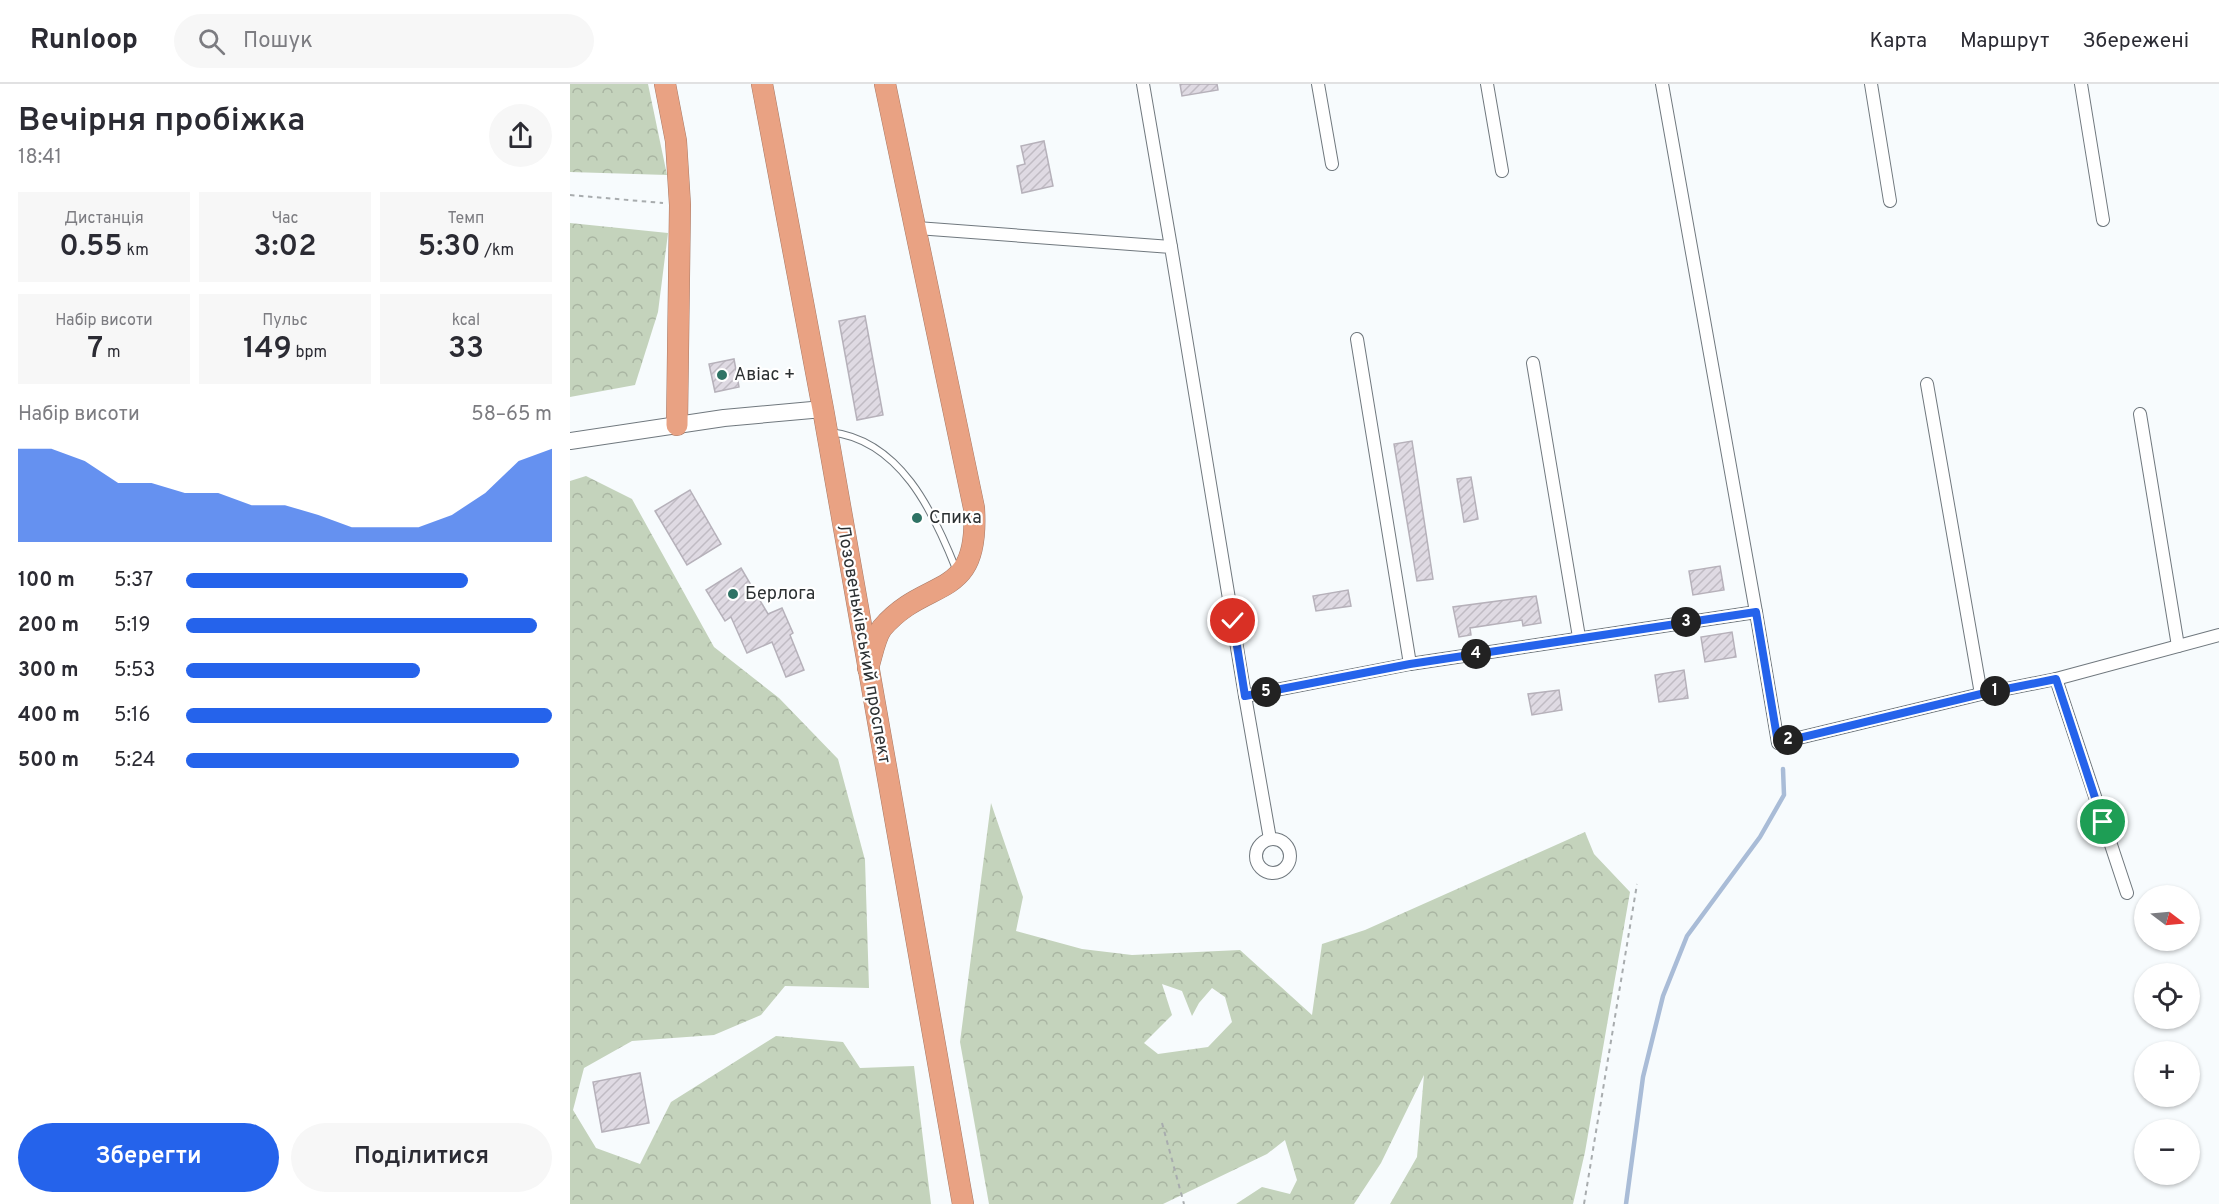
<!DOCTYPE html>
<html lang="uk">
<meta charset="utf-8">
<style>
:root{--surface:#fff;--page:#f7f7f7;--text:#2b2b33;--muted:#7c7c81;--line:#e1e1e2;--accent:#2563eb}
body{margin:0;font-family:Overpass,sans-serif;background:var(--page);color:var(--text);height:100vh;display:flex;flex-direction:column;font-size:22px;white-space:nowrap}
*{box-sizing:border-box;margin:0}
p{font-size:20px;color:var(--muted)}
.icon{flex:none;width:33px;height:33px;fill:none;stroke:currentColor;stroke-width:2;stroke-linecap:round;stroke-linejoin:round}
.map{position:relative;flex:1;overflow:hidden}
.details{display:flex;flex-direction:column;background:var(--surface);width:570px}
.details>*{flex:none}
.needle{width:39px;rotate:106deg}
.tools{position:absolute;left:1564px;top:801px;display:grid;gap:12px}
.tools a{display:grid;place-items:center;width:66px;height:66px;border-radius:50%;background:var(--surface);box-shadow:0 2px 4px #0004;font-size:30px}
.pin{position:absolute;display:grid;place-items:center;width:51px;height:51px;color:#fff;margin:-26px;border:3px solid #fff;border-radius:50%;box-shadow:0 2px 6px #0007}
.km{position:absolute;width:30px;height:30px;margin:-15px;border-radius:50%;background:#222;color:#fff;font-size:16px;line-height:30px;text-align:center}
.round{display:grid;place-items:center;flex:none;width:63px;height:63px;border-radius:32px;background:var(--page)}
.summary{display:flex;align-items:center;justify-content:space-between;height:102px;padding:0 18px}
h1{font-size:33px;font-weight:600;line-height:45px}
.figures{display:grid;grid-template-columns:repeat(3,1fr);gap:9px;height:102px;padding:6px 18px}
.figures div{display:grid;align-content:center;border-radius:0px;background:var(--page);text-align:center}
.figures b{font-size:30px;font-weight:600}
.figures small{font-size:16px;font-weight:400}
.figures p{font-size:16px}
.chart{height:168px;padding:12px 18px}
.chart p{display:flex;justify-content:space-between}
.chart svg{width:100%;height:108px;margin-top:6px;fill:var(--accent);opacity:.7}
.button{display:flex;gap:12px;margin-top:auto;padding:12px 18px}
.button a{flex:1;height:69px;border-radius:36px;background:var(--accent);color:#fff;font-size:24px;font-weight:600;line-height:69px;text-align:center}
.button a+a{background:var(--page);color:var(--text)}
ul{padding:0 18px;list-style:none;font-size:20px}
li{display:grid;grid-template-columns:96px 72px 1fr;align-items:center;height:45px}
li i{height:15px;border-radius:8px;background:var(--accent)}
header{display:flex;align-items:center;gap:36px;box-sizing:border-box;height:84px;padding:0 30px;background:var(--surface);border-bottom:2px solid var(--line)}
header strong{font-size:28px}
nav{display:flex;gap:33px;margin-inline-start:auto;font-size:21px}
.search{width:420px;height:54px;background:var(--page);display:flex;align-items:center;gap:15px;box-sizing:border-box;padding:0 21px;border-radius:33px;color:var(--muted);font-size:22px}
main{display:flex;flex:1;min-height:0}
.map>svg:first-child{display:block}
.forest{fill:url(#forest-crowns);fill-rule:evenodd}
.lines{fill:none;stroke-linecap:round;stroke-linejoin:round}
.stream{stroke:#a9bcd7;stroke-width:4.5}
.building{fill:url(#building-hatch);stroke:#b6b1ba;stroke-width:1.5}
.lane-casing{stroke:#70787e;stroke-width:8}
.street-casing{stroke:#70787e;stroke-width:14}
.secondary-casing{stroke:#70787e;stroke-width:18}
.highway-casing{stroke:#a77a67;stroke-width:22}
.path{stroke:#a8acae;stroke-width:2;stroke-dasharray:4.5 4.5;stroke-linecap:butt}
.lane{stroke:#fff;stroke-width:6}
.street{stroke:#fff;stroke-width:12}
.secondary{stroke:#fff;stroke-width:16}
.highway{stroke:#e9a283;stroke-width:21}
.route-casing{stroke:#fff;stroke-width:12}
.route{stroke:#2563eb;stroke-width:8}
.poi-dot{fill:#2f7365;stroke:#fff;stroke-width:2}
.labels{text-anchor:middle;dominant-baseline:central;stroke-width:4.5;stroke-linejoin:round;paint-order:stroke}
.poi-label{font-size:18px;fill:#2c3032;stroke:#fff;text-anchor:start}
.street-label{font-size:18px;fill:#2c3032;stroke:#fff}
</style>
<header>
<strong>Runloop</strong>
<div class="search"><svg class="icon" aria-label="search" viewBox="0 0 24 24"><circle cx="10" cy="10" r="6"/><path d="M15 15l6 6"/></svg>Пошук</div>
<nav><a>Карта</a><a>Маршрут</a><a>Збережені</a></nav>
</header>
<main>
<section class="details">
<div class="summary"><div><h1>Вечірня пробіжка</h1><p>18:41</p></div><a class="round"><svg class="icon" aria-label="share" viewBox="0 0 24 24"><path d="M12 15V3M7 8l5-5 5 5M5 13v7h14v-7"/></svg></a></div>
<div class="figures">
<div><p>Дистанція</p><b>0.55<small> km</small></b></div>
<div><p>Час</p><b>3:02</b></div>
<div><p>Темп</p><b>5:30<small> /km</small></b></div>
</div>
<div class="figures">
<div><p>Набір висоти</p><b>7<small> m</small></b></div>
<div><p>Пульс</p><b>149<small> bpm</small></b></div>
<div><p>kcal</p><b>33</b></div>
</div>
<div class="chart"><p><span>Набір висоти</span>58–65 m</p>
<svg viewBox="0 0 160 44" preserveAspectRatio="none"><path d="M0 44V6L10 6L20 11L30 20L40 20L50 24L60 24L70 29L80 29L90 33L100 38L110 38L120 38L130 33L140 24L150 11L160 6V44z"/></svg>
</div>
<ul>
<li><b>100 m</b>5:37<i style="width:77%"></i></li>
<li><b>200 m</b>5:19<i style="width:96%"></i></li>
<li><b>300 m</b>5:53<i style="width:64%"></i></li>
<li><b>400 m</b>5:16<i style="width:100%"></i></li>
<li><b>500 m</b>5:24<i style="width:91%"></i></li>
</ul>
<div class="button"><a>Зберегти</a><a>Поділитися</a></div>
</section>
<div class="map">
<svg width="1649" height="1120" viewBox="0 0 1649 1120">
<defs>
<pattern id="forest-crowns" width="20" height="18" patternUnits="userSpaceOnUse" patternTransform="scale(1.5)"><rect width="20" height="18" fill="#c4d3bc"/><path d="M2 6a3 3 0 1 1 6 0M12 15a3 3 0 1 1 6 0" fill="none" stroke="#a9b5a2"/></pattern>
<pattern id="building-hatch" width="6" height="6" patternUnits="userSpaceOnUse" patternTransform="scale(1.5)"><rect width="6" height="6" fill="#dfdae3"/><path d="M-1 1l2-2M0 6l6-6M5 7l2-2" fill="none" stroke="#c0bbc3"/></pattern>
</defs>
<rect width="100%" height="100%" fill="#f7fbfd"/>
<g class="forest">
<path d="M0,0H78L97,91L0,88Z"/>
<path d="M0,139L98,149L88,228L65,301L0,313Z"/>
<path d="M16,392L62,415L144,563L209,614L268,675L295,776L299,904L215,902L191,931L144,951L62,957L14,984L3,1026L26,1064L70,1080L101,1018L206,952L273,958L290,984L344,982L361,1120H0V397Z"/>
<path d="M421,719L453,813L446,847L512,865L562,871L670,866L742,931L752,860L795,846L1015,748L1024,770L1060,808L1015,1068L1003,1120H820L847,1073L854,991L811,1079L784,1120H666L692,1103L720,1110L727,1096L715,1056L697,1070L593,1120H419L390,958ZM592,900L612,907L622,932L629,919L642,904L655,913L662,938L638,963L588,970L574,959L602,931Z"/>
</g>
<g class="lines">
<path class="stream" d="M1056,1120L1073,993L1093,912L1117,852L1190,753L1214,711L1213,685"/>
</g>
<g class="building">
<path d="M610,0H647L648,6L612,12Z"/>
<path d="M474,57L483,102L452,109L447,82L455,80L451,62Z"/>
<path d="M295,232L313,331L287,336L269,237Z"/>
<path d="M164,275L169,303L145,308L139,280Z"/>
<path d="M842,357L863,495L847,497L824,360Z"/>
<path d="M901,393L908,435L894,438L887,395Z"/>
<path d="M120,406L151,460L117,481L85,427Z"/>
<path d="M1150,482L1154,506L1123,511L1119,487Z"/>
<path d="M171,484L198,530L212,524L223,549L220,551L234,586L216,593L202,558L177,569L161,533L155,537L136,506Z"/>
<path d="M778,506L781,522L746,527L743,512Z"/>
<path d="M966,512L971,539L953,542L952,536L900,544L901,551L889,553L883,523Z"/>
<path d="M1162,548L1166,573L1135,578L1131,553Z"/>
<path d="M1114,586L1118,614L1089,618L1085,591Z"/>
<path d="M989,606L992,626L962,631L958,610Z"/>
<path d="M70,989L79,1039L32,1048L23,998Z"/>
</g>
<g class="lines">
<defs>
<path id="lane" d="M260,348C330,356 363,427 386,485"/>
<g id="street">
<path d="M573,0L601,163"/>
<path d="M748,0L762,80"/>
<path d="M917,0L932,87"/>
<path d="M1092,0L1186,528"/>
<path d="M1301,0L1320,117"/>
<path d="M1511,0L1533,136"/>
<path d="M347,144L601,163L675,612L840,580L1186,528L1208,659L1411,610L1486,595L1649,551"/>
<path d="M787,255L840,580"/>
<path d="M963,279L1009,553"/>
<path d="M1357,300L1411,610"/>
<path d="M1570,330L1608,562"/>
<path d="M1486,595L1557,809"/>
<path d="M675,612L700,755"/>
<circle cx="703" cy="772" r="17"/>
</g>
<path id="secondary" d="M0,357L154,334L253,325"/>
<g id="highway">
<path d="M95,0L106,57L110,121L107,341"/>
<path d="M192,0L253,325L393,1120"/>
<path d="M298,584C302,572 305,553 312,544C357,491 410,519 404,424L315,0"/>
</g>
</defs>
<use href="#lane" class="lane-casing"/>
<use href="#street" class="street-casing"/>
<use href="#secondary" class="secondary-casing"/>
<use href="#highway" class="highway-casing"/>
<g class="path">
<path d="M0,111L93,119"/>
<path d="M592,1039L614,1120"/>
<path d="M1014,1120L1067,800"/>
</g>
<use href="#lane" class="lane"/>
<use href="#street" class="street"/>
<use href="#secondary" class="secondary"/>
<use href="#highway" class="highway"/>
</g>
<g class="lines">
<defs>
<path id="route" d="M663,537L675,612L840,580L1186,528L1208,659L1411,610L1486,595L1533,738"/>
</defs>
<use href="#route" class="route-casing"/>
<use href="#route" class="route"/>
</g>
<g class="poi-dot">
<circle cx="152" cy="291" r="6"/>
<circle cx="347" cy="434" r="6"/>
<circle cx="163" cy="510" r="6"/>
</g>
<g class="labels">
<g class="poi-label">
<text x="164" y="291">Авiас +</text>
<text x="359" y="434">Спика</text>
<text x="175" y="510">Берлога</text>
</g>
<g class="street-label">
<text transform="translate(293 560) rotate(80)">Лозовеньківський проспект</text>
</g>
</g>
</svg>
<div class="tools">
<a><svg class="needle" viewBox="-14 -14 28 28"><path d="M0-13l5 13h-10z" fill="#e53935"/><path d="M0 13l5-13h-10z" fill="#7c7c81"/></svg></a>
<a><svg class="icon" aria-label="locate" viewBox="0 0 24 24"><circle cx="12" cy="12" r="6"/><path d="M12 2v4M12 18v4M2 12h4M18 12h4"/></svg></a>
<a>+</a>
<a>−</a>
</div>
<div class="pin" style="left:1533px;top:738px;background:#1e9e55"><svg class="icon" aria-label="arrive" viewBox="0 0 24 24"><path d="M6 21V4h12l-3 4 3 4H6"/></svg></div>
<div class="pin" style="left:663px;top:537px;background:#d93025"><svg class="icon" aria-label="check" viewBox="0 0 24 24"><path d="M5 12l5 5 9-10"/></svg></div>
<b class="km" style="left:1425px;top:607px">1</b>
<b class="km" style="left:1218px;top:656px">2</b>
<b class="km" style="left:1116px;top:538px">3</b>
<b class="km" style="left:906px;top:570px">4</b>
<b class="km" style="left:696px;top:608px">5</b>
</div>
</main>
